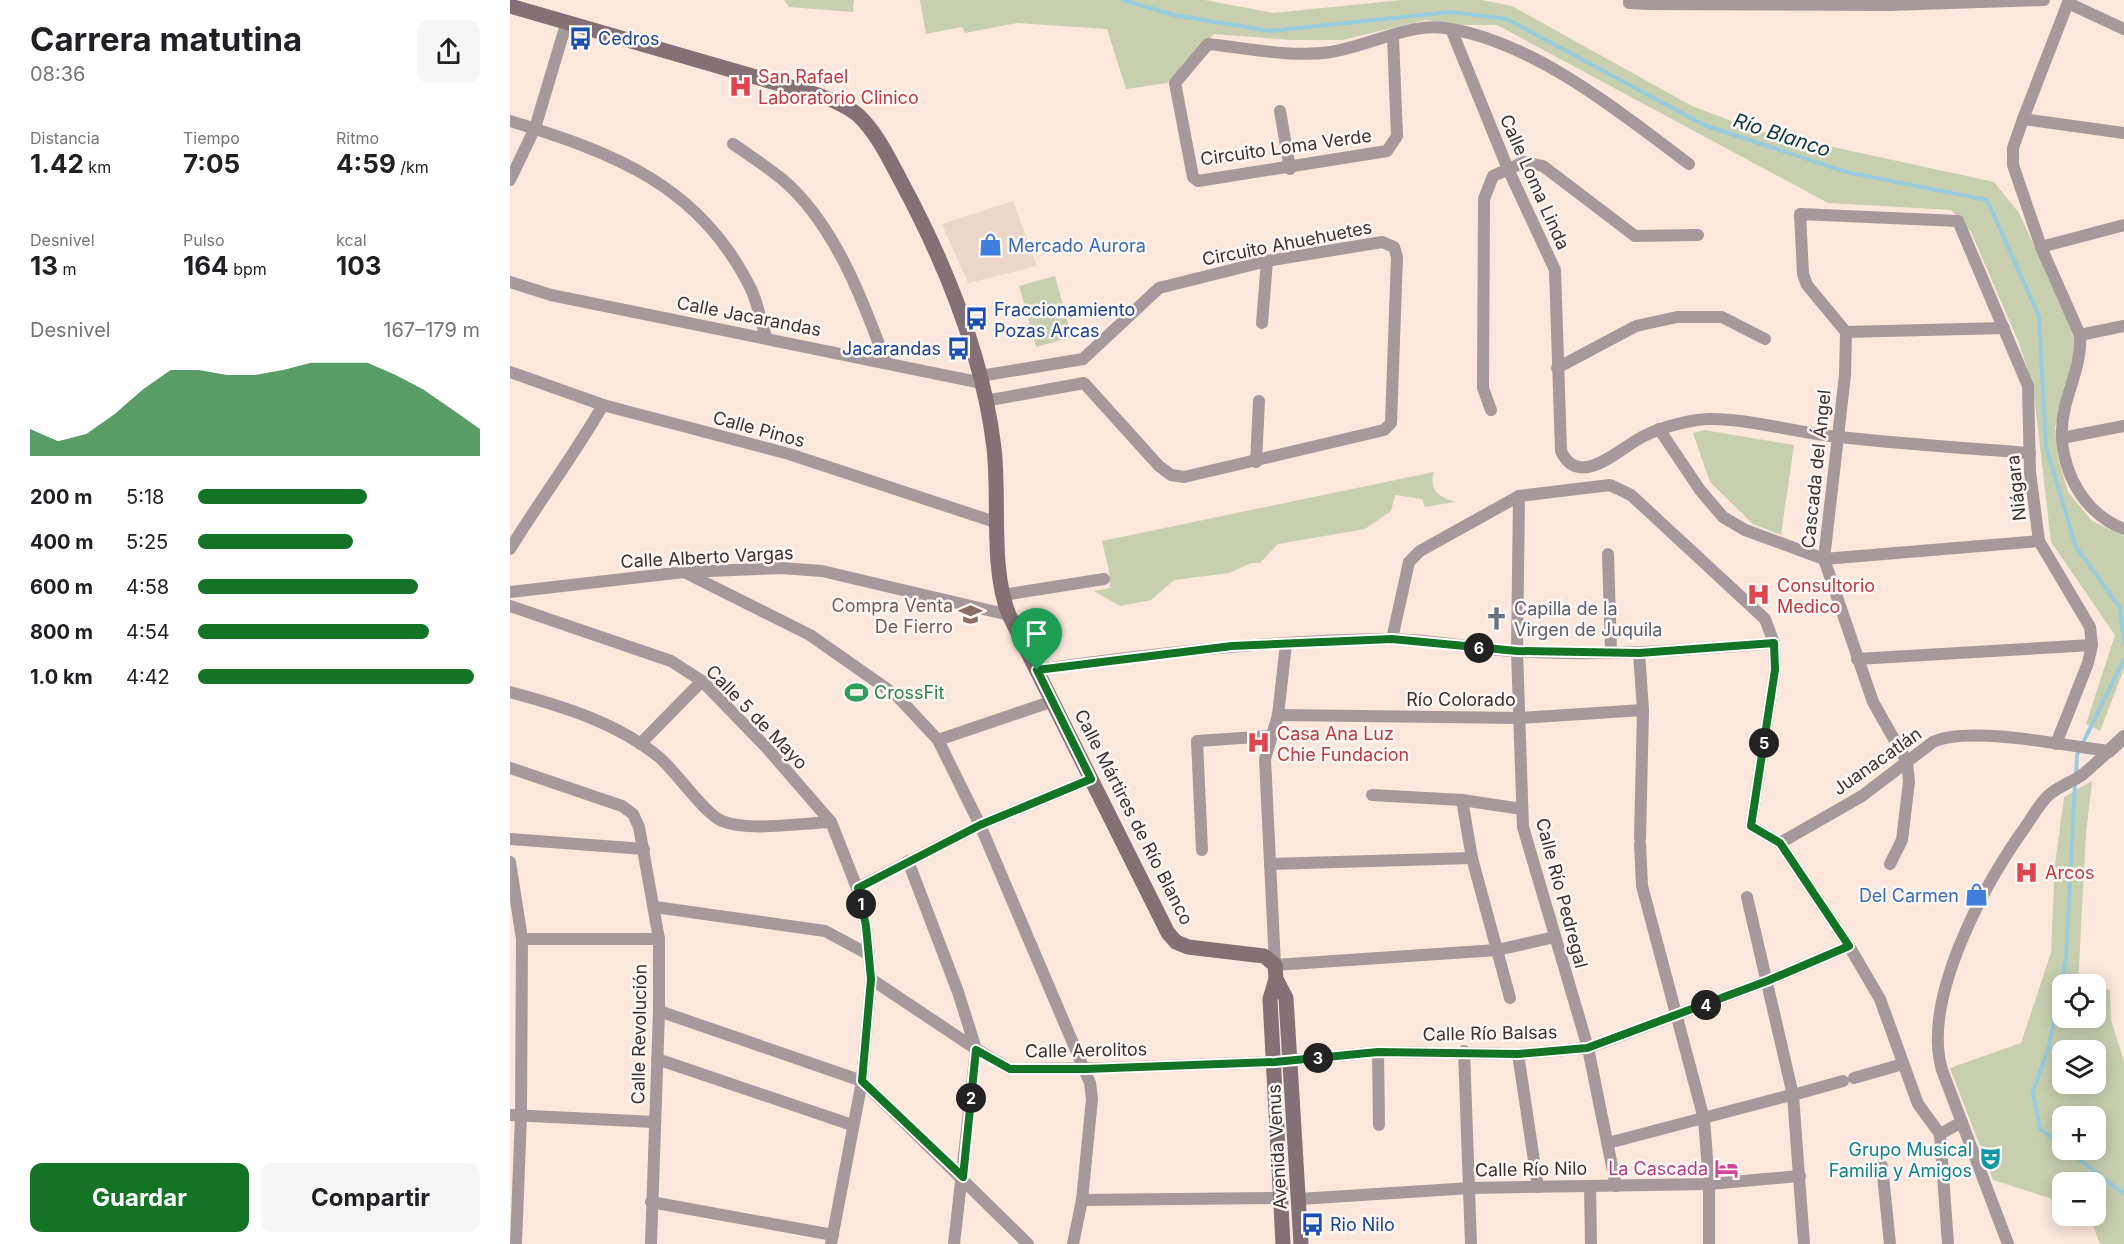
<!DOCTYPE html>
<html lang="es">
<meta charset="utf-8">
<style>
:root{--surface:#fff;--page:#f6f6f6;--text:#202124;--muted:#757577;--accent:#127424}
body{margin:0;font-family:Inter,sans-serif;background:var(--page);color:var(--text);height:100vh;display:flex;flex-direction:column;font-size:22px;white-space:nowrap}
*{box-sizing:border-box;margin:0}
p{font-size:20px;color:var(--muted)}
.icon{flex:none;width:33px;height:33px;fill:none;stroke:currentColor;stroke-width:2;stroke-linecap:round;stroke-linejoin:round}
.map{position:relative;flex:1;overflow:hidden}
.side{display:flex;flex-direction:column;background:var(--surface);width:510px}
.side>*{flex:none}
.fabs{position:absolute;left:1542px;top:974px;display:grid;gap:12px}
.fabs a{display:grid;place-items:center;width:54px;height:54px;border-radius:12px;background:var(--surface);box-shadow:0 3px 15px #0003;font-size:30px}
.pin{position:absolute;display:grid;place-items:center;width:51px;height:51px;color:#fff;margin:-62px -26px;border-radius:50% 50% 50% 0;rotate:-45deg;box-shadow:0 0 6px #0007}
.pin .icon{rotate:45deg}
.km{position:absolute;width:30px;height:30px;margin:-15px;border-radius:50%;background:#222;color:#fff;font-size:16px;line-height:30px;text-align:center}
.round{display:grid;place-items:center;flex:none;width:63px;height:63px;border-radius:12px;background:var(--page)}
.headline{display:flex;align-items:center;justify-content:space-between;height:102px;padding:0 30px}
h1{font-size:33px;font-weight:700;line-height:45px}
.metrics{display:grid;grid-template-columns:repeat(3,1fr);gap:9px;height:102px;padding:6px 30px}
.metrics div{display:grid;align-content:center}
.metrics b{font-size:26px;font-weight:700}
.metrics small{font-size:16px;font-weight:400}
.metrics p{font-size:16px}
.chart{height:168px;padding:12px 30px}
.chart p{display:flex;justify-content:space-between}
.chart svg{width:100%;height:108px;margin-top:6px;fill:var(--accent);opacity:.7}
.primary-button{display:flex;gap:12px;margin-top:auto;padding:12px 30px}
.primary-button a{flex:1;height:69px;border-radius:12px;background:var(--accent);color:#fff;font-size:24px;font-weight:700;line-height:69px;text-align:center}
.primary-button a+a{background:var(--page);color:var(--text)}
ul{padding:0 30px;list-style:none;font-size:20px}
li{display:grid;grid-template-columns:96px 72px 1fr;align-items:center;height:45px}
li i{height:15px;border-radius:8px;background:var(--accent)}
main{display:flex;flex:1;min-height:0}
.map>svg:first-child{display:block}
.commercial{fill:#ebd6c9}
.green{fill:#c7cfaf;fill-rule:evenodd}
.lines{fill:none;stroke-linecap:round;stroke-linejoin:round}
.stream{stroke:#99ccdc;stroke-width:4}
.minor{stroke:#a5999b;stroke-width:12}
.tertiary{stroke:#a5999b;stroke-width:14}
.secondary{stroke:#837175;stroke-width:15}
.route-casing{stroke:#fff;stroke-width:12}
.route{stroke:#127424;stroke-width:8}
.labels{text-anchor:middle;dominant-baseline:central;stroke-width:5;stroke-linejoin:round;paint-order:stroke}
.transit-label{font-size:18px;fill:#164399;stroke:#fdf7f5;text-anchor:start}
.health-label{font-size:18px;fill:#be3a42;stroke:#fdf7f5;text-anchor:start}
.street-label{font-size:18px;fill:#3c322d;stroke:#fdf7f5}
.shop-label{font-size:18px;fill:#366cbe;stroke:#fdf7f5;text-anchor:start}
.education-label{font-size:18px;fill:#785e54;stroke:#fdf7f5;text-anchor:end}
.worship-label{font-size:18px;fill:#5b616d;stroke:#fdf7f5;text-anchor:start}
.leisure-label{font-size:18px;fill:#27864d;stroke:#fdf7f5;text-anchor:start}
.culture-label{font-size:18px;fill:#0d838f;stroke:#fdf7f5;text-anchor:end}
.hotel-label{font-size:18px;fill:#b23c85;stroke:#fdf7f5;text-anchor:end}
.water-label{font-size:20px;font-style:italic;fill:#0a3845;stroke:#fdf7f5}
</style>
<main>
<section class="side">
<div class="headline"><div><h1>Carrera matutina</h1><p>08:36</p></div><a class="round"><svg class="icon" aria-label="share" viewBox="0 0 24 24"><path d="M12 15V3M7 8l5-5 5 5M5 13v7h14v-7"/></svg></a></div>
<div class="metrics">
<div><p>Distancia</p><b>1.42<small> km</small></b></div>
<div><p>Tiempo</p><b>7:05</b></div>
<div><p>Ritmo</p><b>4:59<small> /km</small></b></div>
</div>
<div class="metrics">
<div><p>Desnivel</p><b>13<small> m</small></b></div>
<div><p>Pulso</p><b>164<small> bpm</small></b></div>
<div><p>kcal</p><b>103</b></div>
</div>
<div class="chart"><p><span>Desnivel</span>167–179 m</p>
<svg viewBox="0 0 160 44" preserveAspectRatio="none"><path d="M0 44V33L10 38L20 35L30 27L40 17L50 9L60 9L70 11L80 11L90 9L100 6L110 6L120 6L130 11L140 17L150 25L160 33V44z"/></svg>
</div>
<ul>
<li><b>200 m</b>5:18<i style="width:60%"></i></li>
<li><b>400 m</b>5:25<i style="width:55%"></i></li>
<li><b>600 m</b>4:58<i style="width:78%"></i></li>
<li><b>800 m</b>4:54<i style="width:82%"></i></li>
<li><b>1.0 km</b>4:42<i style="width:98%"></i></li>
</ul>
<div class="primary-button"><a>Guardar</a><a>Compartir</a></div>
</section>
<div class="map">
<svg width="1614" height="1244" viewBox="0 0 1614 1244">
<rect width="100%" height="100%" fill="#fbe7dc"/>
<path class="commercial" d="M503,201L527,266L458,283L432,224Z"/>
<g class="green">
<path d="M274,0H344L343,12L279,7Z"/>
<path d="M410,0H695L763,13L892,0H972L1002,6L1182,106L1245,130L1484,182L1509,213L1570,346L1545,427L1548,458L1558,492L1582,521L1614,536V669L1590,731L1576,724L1605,635L1541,542L1523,386L1509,343L1461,232L1441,210L1318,203L987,25H952L916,20L832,40H781L704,34L657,83L616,89L597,29L507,23L455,33L452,27L416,34Z"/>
<path d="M545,276L562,337L526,347L509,286Z"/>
<path d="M1194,430L1284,445L1271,535L1243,524L1200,482L1183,433Z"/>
<path d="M924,472C919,491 928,496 945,502L915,507L912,499L885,495L881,511L855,529L768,544L750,563H741L719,573L664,580L641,600L610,606L584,591L600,588L599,570L592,541Z"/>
<path d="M1582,781L1576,833L1568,984H1552V1017H1586V987L1600,990L1601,1020L1614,1061V1244H1590L1579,1215H1586V1182H1552V1202L1483,1180L1440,1068L1511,1043L1541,952L1545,865L1554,797ZM1552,1050H1586V1083H1552ZM1552,1116H1586V1149H1552Z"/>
</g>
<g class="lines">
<g class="stream">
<path d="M613,0L663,15L760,31L940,12L997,19L1194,125L1336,172L1477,200L1529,316L1536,447L1566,547L1610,608L1614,643"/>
<path d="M1566,776L1567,755L1614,659"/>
<path d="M1552,1146L1530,1129L1523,1092L1539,1046L1556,958L1565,784"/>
<path d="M1556,1149L1614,1194"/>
</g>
<g class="minor">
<path d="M1119,0V3L1138,4L1379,5L1534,0"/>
<path d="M1559,0L1513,119L1503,148V165L1531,247L1570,335C1572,360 1561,383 1555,407C1543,456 1567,511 1614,529"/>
<path d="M1558,3L1614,29"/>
<path d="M941,29C1027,44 1111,113 1179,164"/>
<path d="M883,37L887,136L877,151L688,181L683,177L665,83L698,44C737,48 782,58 821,52C860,46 904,20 941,29L998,169L1045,270L1051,451C1070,492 1114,444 1136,435C1153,427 1178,420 1198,419C1236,418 1289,433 1329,437C1392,444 1456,448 1520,453"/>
<path d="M770,111L780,169"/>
<path d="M1513,119L1614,133"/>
<path d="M0,121C104,153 190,185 241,289C248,304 251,322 256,337"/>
<path d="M223,144C239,155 256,166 272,179C324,223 353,300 376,363"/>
<path d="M0,180L25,128L57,21"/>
<path d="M1531,247L1614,225"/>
<path d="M0,282L41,295L472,383"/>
<path d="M752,323L757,261"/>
<path d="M1336,332L1494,328"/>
<path d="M1570,335L1614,326"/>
<path d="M1047,368L1126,326L1167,317H1212L1255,339"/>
<path d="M0,372L93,405L279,454L488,523"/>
<path d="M470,376L573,359L649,288L757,261L872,242L884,247L887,257L881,423L874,430L674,477L661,475L649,466L574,383L475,401"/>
<path d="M981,410L973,388L974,199L983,176L1014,162L1033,166L1125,236L1188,235"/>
<path d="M1149,429L1190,490L1213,517L1235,530L1314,559L1529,541"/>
<path d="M1552,438L1614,426"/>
<path d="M746,462L749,401"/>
<path d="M1009,496L1007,651L1013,827L1078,1048L1106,1186"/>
<path d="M0,549C30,500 65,454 93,405"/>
<path d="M1098,554L1101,652"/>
<path d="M174,572L300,635L387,696L428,740L470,825L580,1083L582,1099L572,1200L563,1244"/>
<path d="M0,592L174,572L271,568L312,571L499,615"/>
<path d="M493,595L594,579"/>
<path d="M0,606L161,661L192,681L256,747L321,822L347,888L356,926L361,979L352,1081L321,1244"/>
<path d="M882,639L899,562L910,551L1009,496L1100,485L1121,495L1255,619L1264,643L1265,670L1241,826L1270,843L1339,946L1370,999L1408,1104L1430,1134L1438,1244"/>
<path d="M776,644L768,715L755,759L765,965L987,950L1045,937"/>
<path d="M1129,653L1133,710L1130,838"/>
<path d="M1347,659L1582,645"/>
<path d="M527,670C644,653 761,640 879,639C921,639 964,649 1006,651C1092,657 1178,650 1264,643"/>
<path d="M0,692C52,706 108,723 150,758C167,773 194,813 212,821C239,832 291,823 321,822"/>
<path d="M768,715L1009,718L1133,710"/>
<path d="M428,740L543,701"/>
<path d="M130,744L192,681"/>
<path d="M0,768L112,806L123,814L129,827L149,939V1011L141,1244"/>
<path d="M862,795L952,800L1012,809"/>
<path d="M952,800L962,858L1000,998"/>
<path d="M0,839L134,849"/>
<path d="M1270,843L1352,796L1423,742C1459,725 1556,746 1599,751"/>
<path d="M1130,844L1132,886L1194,1119L1199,1184V1244"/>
<path d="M692,850L687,741L761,736"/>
<path d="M398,861L448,992L466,1049L444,1244"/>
<path d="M0,862L12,939L11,1115L6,1244"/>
<path d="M760,864L962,858"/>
<path d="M1380,864L1392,840L1399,782L1397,762L1363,702L1314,559L1335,375L1336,332L1297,285L1293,274L1290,214L1448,221L1518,386L1520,472L1529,541L1580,627L1582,645L1578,663L1546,744"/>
<path d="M347,888L470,825L581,779"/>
<path d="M1237,897L1283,1095L1294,1244"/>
<path d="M145,907L315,931L358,954"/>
<path d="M12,939H149"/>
<path d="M361,979L466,1049L500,1069L597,1068L765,1062L868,1052L1008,1054L1078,1048L1257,981L1339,946"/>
<path d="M149,1011L352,1081L518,1244"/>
<path d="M954,1051L961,1244"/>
<path d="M868,1052L869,1125"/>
<path d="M1008,1054L1028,1187"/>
<path d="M147,1059L342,1125"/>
<path d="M1344,1078L1393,1064"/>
<path d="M1283,1095L1333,1081"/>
<path d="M0,1115L145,1122"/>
<path d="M1430,1134L1452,1122"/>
<path d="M1098,1143L1277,1096"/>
<path d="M1372,1166L1380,1244"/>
<path d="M1080,1186L1081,1244"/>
<path d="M789,1199L961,1188L1199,1184L1290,1176"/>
<path d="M572,1200L772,1198"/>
<path d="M141,1202L323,1235"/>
<path d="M1498,1244L1432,1070C1411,999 1475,883 1516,826C1523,816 1531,801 1540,794C1550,786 1562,782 1572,775C1581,768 1590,759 1599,751"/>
</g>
<path class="tertiary" d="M1599,751L1614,737"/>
<g class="secondary">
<path d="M0,6L308,95C322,100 336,105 348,115C368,134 379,159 392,183C436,265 473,355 484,448C490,499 480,568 499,615L658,933L666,942L678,947L754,956L765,965L766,979L776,998L791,1244"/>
<path d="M766,979L760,999L773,1244"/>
</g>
</g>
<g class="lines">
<defs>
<path id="route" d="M882,639L1007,651L1129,653L1264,643L1265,670L1241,826L1270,843L1339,946L1257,981L1077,1048L1008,1054L868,1052L765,1062L576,1069H500L466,1050L453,1177L352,1081L361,979L356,926L348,888L470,825L581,779L527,670L722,646Z"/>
</defs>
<use href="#route" class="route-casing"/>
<use href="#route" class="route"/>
</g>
<defs>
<symbol id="bus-bare" viewBox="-9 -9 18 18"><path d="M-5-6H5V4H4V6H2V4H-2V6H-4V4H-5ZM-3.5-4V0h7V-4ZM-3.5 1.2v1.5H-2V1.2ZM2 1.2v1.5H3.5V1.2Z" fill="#1a4fb4" stroke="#fdf7f5" stroke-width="2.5" paint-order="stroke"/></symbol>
<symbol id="hospital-bare" viewBox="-9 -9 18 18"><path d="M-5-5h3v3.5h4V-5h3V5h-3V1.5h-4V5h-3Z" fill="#e0444e" stroke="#fdf7f5" stroke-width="2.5" paint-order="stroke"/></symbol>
<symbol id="shop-bare" viewBox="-9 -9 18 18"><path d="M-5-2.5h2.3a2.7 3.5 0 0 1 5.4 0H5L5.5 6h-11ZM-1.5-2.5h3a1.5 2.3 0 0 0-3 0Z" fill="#3f7fe0" stroke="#fdf7f5" stroke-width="2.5" paint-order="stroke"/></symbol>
<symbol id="school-bare" viewBox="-9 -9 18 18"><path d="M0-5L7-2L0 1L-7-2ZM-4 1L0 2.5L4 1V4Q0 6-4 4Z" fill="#8d6e63" stroke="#fdf7f5" stroke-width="2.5" paint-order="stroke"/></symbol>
<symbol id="church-bare" viewBox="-9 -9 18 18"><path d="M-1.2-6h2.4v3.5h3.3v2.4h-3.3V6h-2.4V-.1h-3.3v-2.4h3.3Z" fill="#6b7280" stroke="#fdf7f5" stroke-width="2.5" paint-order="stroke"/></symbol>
<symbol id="stadium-bare" viewBox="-9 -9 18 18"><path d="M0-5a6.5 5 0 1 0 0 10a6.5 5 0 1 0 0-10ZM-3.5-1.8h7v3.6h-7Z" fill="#2e9e5b" stroke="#fdf7f5" stroke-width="2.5" paint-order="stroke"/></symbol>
<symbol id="theatre-bare" viewBox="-9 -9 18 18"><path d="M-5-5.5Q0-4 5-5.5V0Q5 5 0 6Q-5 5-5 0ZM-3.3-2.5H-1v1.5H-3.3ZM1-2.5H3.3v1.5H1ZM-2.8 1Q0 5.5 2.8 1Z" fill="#0f9aa8" stroke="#fdf7f5" stroke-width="2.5" paint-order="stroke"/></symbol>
<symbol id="hotel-bare" viewBox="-9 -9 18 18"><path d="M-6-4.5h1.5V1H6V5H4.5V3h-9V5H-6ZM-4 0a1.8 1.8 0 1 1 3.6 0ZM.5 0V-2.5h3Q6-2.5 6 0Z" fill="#d1479c" stroke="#fdf7f5" stroke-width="2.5" paint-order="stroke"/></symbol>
</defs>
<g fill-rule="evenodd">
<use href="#bus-bare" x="54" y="22" width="33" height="33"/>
<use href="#hospital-bare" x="214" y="70" width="33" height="33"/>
<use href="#shop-bare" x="464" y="228" width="33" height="33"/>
<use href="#bus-bare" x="450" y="302" width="33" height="33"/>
<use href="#bus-bare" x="432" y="332" width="33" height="33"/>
<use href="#hospital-bare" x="1232" y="578" width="33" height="33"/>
<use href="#school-bare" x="444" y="598" width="33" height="33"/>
<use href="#church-bare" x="970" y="602" width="33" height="33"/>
<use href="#stadium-bare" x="330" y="676" width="33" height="33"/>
<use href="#hospital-bare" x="732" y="726" width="33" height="33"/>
<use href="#hospital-bare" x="1500" y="856" width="33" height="33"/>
<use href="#shop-bare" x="1450" y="878" width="33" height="33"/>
<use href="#theatre-bare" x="1464" y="1142" width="33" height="33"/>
<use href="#hotel-bare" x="1200" y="1152" width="33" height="33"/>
<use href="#bus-bare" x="786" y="1208" width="33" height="33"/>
</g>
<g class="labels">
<g class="transit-label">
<text x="88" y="38">Cedros</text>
<text x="484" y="309">Fraccionamiento<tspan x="484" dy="21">Pozas Arcas</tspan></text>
<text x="431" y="348" text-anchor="end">Jacarandas</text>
<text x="820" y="1224">Rio Nilo</text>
</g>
<g class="health-label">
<text x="248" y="76">San Rafael<tspan x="248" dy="21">Laboratorio Clinico</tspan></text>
<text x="1267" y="585">Consultorio<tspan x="1267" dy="21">Medico</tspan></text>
<text x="767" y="733">Casa Ana Luz<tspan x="767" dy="21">Chie Fundacion</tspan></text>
<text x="1535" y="872">Arcos</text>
</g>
<g class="street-label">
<text transform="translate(776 147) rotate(-8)">Circuito Loma Verde</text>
<text transform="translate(1025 182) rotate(66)">Calle Loma Linda</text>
<text transform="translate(777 243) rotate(-11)">Circuito Ahuehuetes</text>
<text transform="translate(239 316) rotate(11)">Calle Jacarandas</text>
<text transform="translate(249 429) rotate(15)">Calle Pinos</text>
<text transform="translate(1306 469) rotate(-84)">Cascada del Ángel</text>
<text transform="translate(1506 488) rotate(-96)">Niágara</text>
<text transform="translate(197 557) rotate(-3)">Calle Alberto Vargas</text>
<text x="951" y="699">Río Colorado</text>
<text transform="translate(247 717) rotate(46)">Calle 5 de Mayo</text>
<text transform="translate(1367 761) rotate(-35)">Juanacatlán</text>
<text transform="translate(624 817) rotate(63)">Calle Mártires de Río Blanco</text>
<text transform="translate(1052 893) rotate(75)">Calle Río Pedregal</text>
<text transform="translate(980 1033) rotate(-1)">Calle Río Balsas</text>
<text transform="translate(129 1034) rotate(-89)">Calle Revolución</text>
<text transform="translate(576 1050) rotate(-1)">Calle Aerolitos</text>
<text transform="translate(767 1147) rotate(-93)">Avenida Venus</text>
<text transform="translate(1021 1169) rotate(-1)">Calle Río Nilo</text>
</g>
<g class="shop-label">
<text x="498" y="245">Mercado Aurora</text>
<text x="1449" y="895" text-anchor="end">Del Carmen</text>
</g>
<g class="education-label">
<text x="443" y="605">Compra Venta<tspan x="443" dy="21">De Fierro</tspan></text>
</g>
<g class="worship-label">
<text x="1004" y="608">Capilla de la<tspan x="1004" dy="21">Virgen de Juquila</tspan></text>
</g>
<g class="leisure-label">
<text x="364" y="692">CrossFit</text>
</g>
<g class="culture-label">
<text x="1462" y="1149">Grupo Musical<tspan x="1462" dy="21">Familia y Amigos</tspan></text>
</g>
<g class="hotel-label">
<text x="1198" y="1168">La Cascada</text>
</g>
<g class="water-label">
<text transform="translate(1272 135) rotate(18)">Río Blanco</text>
</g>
</g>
</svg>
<div class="fabs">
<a><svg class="icon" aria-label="locate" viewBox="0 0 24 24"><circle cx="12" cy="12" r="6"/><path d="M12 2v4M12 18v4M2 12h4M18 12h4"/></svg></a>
<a><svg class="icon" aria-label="layers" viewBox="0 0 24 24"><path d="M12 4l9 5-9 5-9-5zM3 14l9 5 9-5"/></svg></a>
<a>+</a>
<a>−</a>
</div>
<div class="pin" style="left:527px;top:670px;background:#1e9e55"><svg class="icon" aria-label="arrive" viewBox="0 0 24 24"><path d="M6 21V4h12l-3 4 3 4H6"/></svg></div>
<b class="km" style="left:351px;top:904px">1</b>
<b class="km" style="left:461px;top:1098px">2</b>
<b class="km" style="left:808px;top:1058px">3</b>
<b class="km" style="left:1196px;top:1005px">4</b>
<b class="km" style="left:1254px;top:743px">5</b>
<b class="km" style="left:969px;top:648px">6</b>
</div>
</main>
